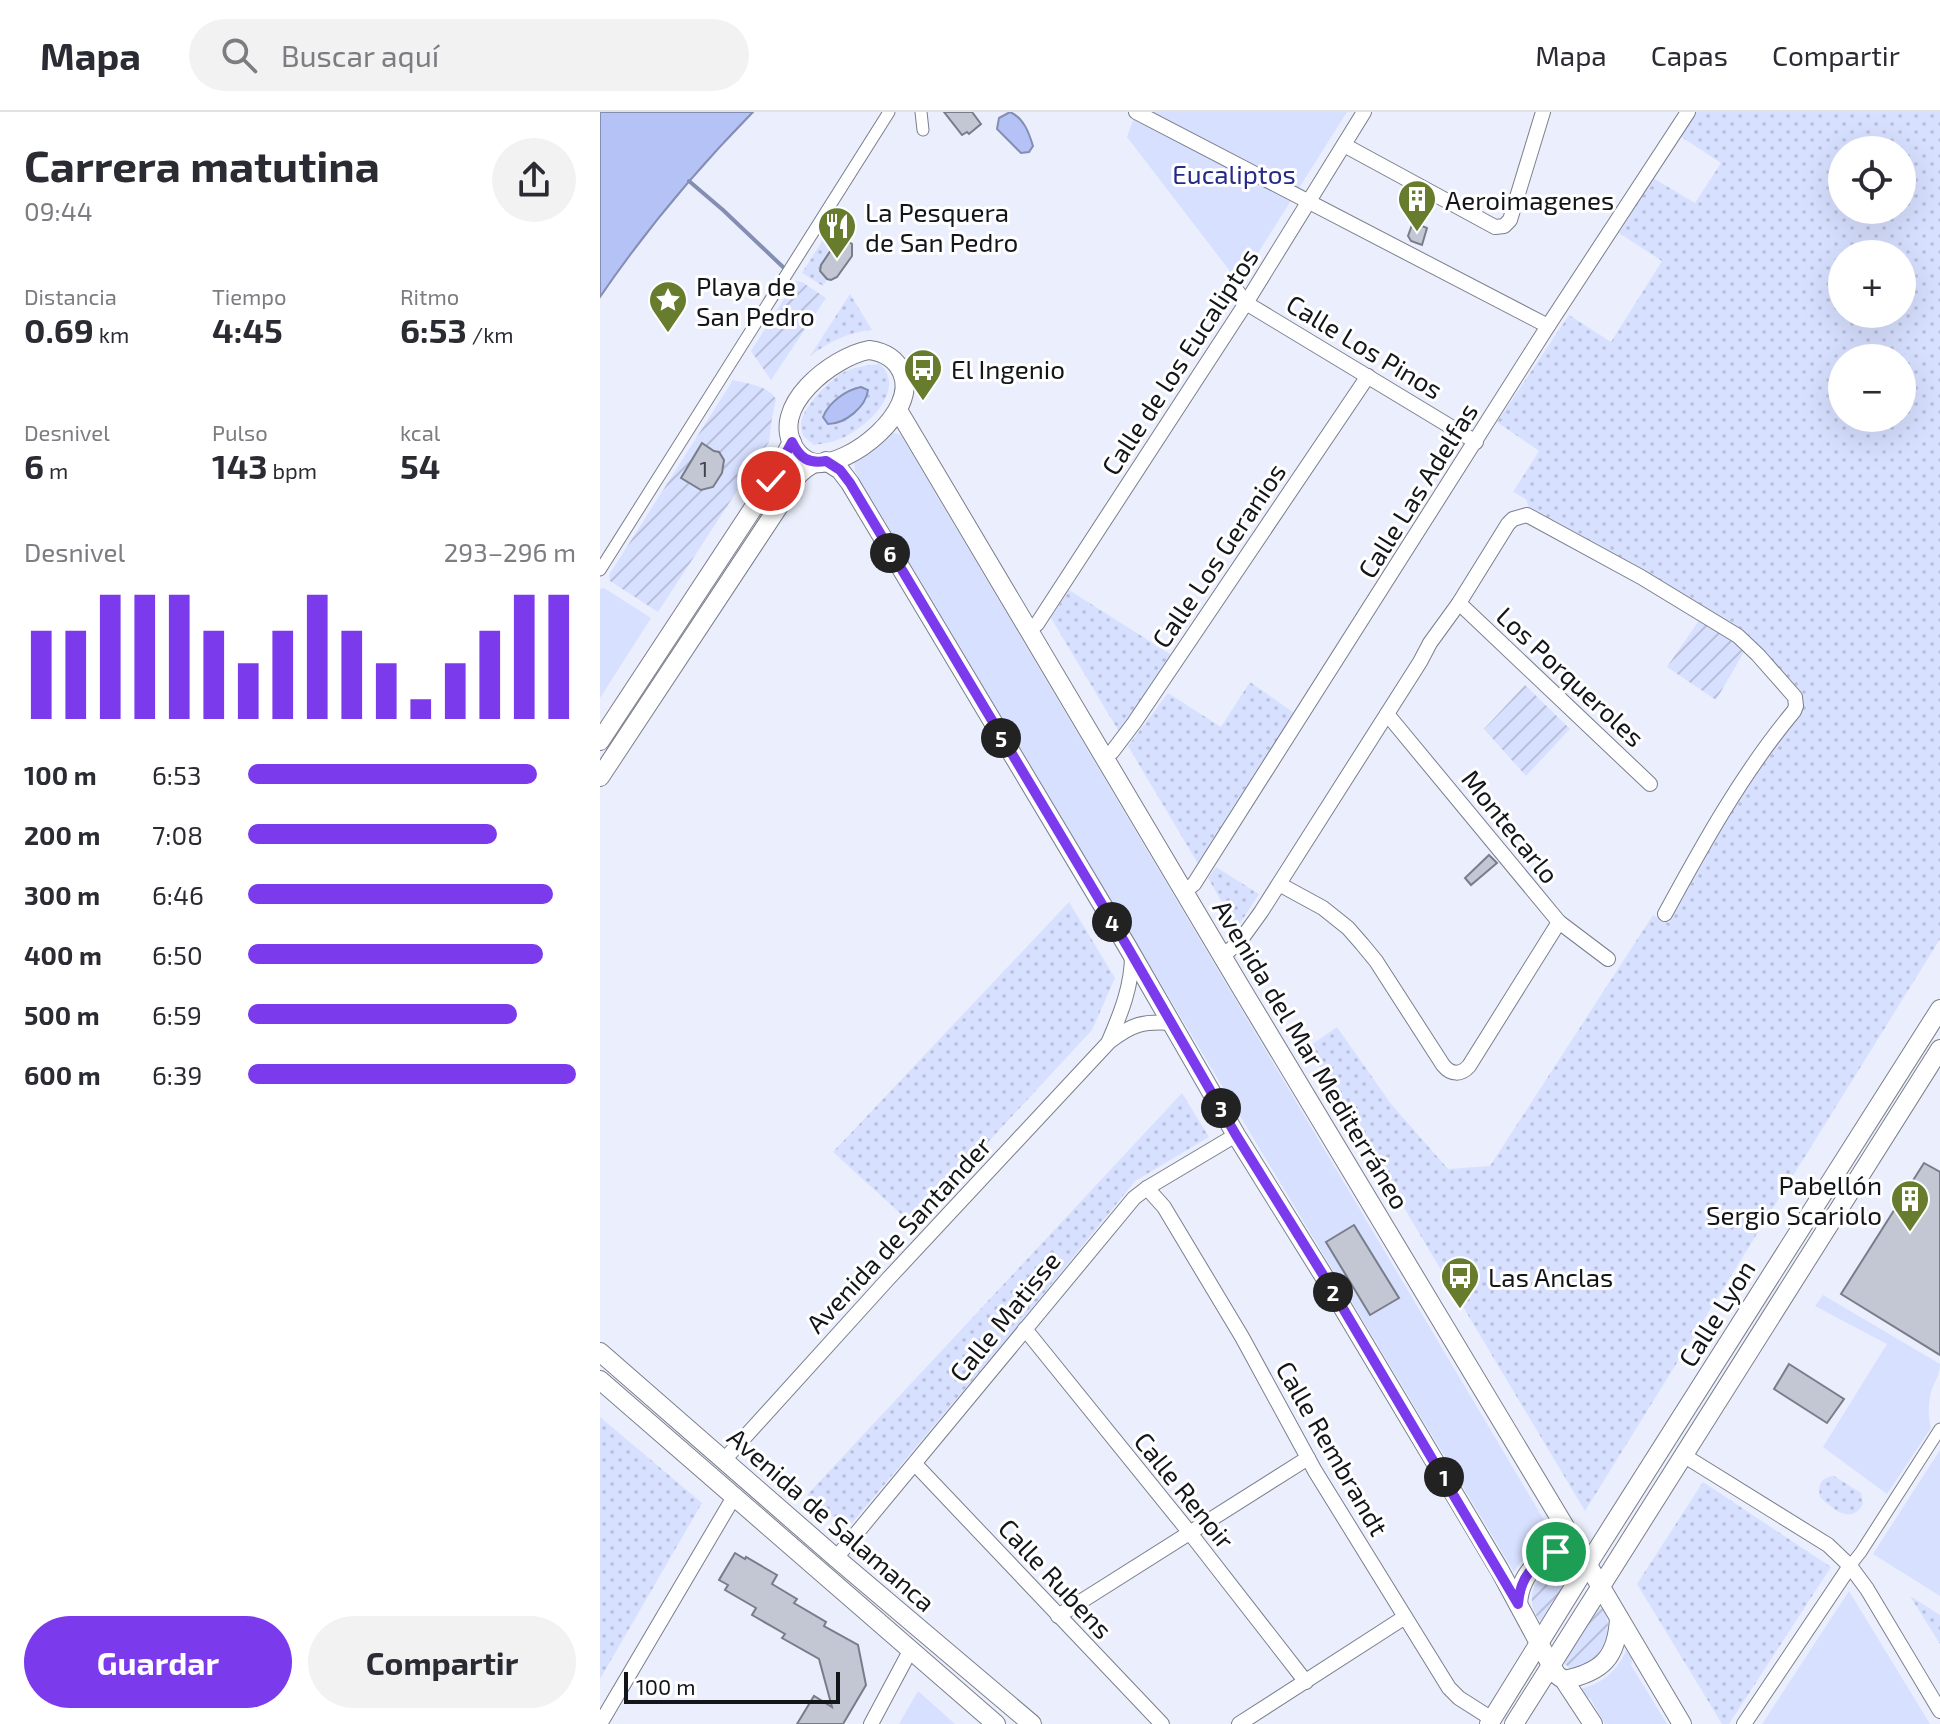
<!DOCTYPE html>
<html lang="es">
<meta charset="utf-8">
<style>
:root{--surface:#fff;--page:#f2f2f3;--text:#2b2b33;--muted:#7c7c81;--line:#e1e1e2;--accent:#7c3aed}
body{margin:0;font-family:"Exo 2",sans-serif;background:var(--page);color:var(--text);height:100vh;display:flex;flex-direction:column;font-size:30px;white-space:nowrap}
*{box-sizing:border-box;margin:0}
p{font-size:26px;color:var(--muted)}
.icon{flex:none;width:44px;height:44px;fill:none;stroke:currentColor;stroke-width:2;stroke-linecap:round;stroke-linejoin:round}
.map{position:relative;flex:1;overflow:hidden}
.side{display:flex;flex-direction:column;background:var(--surface);width:600px}
.side>*{flex:none}
.fabs{position:absolute;left:1228px;top:24px;display:grid;gap:16px}
.fabs a{display:grid;place-items:center;width:88px;height:88px;border-radius:50%;background:var(--surface);box-shadow:0 8px 32px #0002;font-size:40px}
.scale{position:absolute;left:24px;bottom:20px;width:216px;box-sizing:border-box;padding-left:8px;border:4px solid #131519;border-top:0;font-size:22px;line-height:28px;white-space:nowrap;color:#131519;-webkit-text-stroke:6px #fff;paint-order:stroke}
.pin{position:absolute;display:grid;place-items:center;width:68px;height:68px;color:#fff;margin:-34px;border:4px solid #fff;border-radius:50%;box-shadow:0 2px 8px #0007}
.km{position:absolute;width:40px;height:40px;margin:-20px;border-radius:50%;background:#222;color:#fff;font-size:22px;line-height:40px;text-align:center}
.round{display:grid;place-items:center;flex:none;width:84px;height:84px;border-radius:42px;background:var(--page)}
.overview{display:flex;align-items:center;justify-content:space-between;height:136px;padding:0 24px}
h1{font-size:44px;font-weight:700;line-height:60px}
.metrics{display:grid;grid-template-columns:repeat(3,1fr);gap:12px;height:136px;padding:8px 24px}
.metrics div{display:grid;align-content:center}
.metrics b{font-size:34px;font-weight:700}
.metrics small{font-size:22px;font-weight:400}
.metrics p{font-size:22px}
.chart{height:224px;padding:16px 24px}
.chart p{display:flex;justify-content:space-between}
.chart svg{width:100%;height:144px;margin-top:8px;stroke:var(--accent);stroke-width:6}
.action{display:flex;gap:16px;margin-top:auto;padding:16px 24px}
.action a{flex:1;height:92px;border-radius:48px;background:var(--accent);color:#fff;font-size:32px;font-weight:700;line-height:92px;text-align:center}
.action a+a{background:var(--page);color:var(--text)}
ul{padding:0 24px;list-style:none;font-size:26px}
li{display:grid;grid-template-columns:128px 96px 1fr;align-items:center;height:60px}
li i{height:20px;border-radius:10px;background:var(--accent)}
header{display:flex;align-items:center;gap:48px;box-sizing:border-box;height:112px;padding:0 40px;background:var(--surface);border-bottom:2px solid var(--line)}
header strong{font-size:38px}
nav{display:flex;gap:44px;margin-inline-start:auto;font-size:28px}
.search{width:560px;height:72px;background:var(--page);display:flex;align-items:center;gap:20px;box-sizing:border-box;padding:0 28px;border-radius:44px;color:var(--muted);font-size:30px}
main{display:flex;flex:1;min-height:0}
.map>svg:first-child{display:block}
.grass{fill:url(#grass-dots);fill-rule:evenodd}
.park{fill:#d7e0ff}
.garden{fill:url(#garden-furrows)}
.water{fill:#b4c2f5;stroke:#848eb3;stroke-width:2}
.lines{fill:none;stroke-linecap:round;stroke-linejoin:round}
.stream{stroke:#848eb3;stroke-width:4}
.building{fill:#c3c7d4;stroke:#797d89;stroke-width:2}
.pedestrian-casing{stroke:#7b7f8b;stroke-width:13}
.minor-casing{stroke:#7b7f8b;stroke-width:16}
.tertiary-casing{stroke:#7b7f8b;stroke-width:20}
.pedestrian{stroke:#fff;stroke-width:11}
.minor{stroke:#fff;stroke-width:14}
.tertiary{stroke:#fff;stroke-width:18}
.route-casing{stroke:#fff;stroke-width:16}
.route{stroke:#7c3aed;stroke-width:10}
.labels{text-anchor:middle;dominant-baseline:central;stroke-width:6;stroke-linejoin:round;paint-order:stroke}
.number-label{font-size:22px;fill:#3f4248}
.park-label{font-size:26px;fill:#252b87;stroke:#fff}
.poi-label{font-size:26px;fill:#131519;stroke:#fff;text-anchor:start}
.street-label{font-size:26px;fill:#131519;stroke:#fff}
</style>
<header>
<strong>Mapa</strong>
<div class="search"><svg class="icon" aria-label="search" viewBox="0 0 24 24"><circle cx="10" cy="10" r="6"/><path d="M15 15l6 6"/></svg>Buscar aquí</div>
<nav><a>Mapa</a><a>Capas</a><a>Compartir</a></nav>
</header>
<main>
<section class="side">
<div class="overview"><div><h1>Carrera matutina</h1><p>09:44</p></div><a class="round"><svg class="icon" aria-label="share" viewBox="0 0 24 24"><path d="M12 15V3M7 8l5-5 5 5M5 13v7h14v-7"/></svg></a></div>
<div class="metrics">
<div><p>Distancia</p><b>0.69<small> km</small></b></div>
<div><p>Tiempo</p><b>4:45</b></div>
<div><p>Ritmo</p><b>6:53<small> /km</small></b></div>
</div>
<div class="metrics">
<div><p>Desnivel</p><b>6<small> m</small></b></div>
<div><p>Pulso</p><b>143<small> bpm</small></b></div>
<div><p>kcal</p><b>54</b></div>
</div>
<div class="chart"><p><span>Desnivel</span>293–296 m</p>
<svg viewBox="0 0 160 44" preserveAspectRatio="none"><path d="M5 44V17M15 44V17M25 44V6M35 44V6M45 44V6M55 44V17M65 44V27M75 44V17M85 44V6M95 44V17M105 44V27M115 44V38M125 44V27M135 44V17M145 44V6M155 44V6"/></svg>
</div>
<ul>
<li><b>100 m</b>6:53<i style="width:88%"></i></li>
<li><b>200 m</b>7:08<i style="width:76%"></i></li>
<li><b>300 m</b>6:46<i style="width:93%"></i></li>
<li><b>400 m</b>6:50<i style="width:90%"></i></li>
<li><b>500 m</b>6:59<i style="width:82%"></i></li>
<li><b>600 m</b>6:39<i style="width:100%"></i></li>
</ul>
<div class="action"><a>Guardar</a><a>Compartir</a></div>
</section>
<div class="map">
<svg width="1340" height="1612" viewBox="0 0 1340 1612">
<defs>
<pattern id="grass-dots" width="8" height="8" patternUnits="userSpaceOnUse" patternTransform="scale(2)"><rect width="8" height="8" fill="#d7e0ff"/><path d="M2 2h.1M6 6h.1" fill="none" stroke="#b8bfda" stroke-width="1.8" stroke-linecap="round"/></pattern>
<pattern id="garden-furrows" width="10" height="10" patternUnits="userSpaceOnUse" patternTransform="scale(2)"><rect width="10" height="10" fill="#d7e0ff"/><path d="M-1 1l2-2M0 10L10 0M9 11l2-2" fill="none" stroke="#b8bfda"/></pattern>
</defs>
<rect width="100%" height="100%" fill="#ebeffd"/>
<g class="grass">
<path d="M1096,0H1340V827L985,1399L708,935L737,915L791,992L848,1057L890,1054L1053,803L1069,811L1131,699L1199,586L1143,519L929,396L926,387L913,380L939,339L897,310L969,203L1011,230L1062,149L1019,121L1053,66L1095,91L1121,51L1080,24ZM1242,38H1302V98H1242ZM1242,142H1302V202H1242ZM1242,246H1302V306H1242Z"/>
<path d="M234,110L255,123L223,174L202,161Z"/>
<path d="M250,182L272,218C248,220 229,230 210,244Z"/>
<path d="M280,252C305,276 273,309 250,322C239,329 227,331 214,333L203,324C202,320 201,316 201,311C203,295 228,270 242,261C253,255 268,253 280,252Z"/>
<path d="M469,478L573,544L521,623L451,506Z"/>
<path d="M650,570L697,603L600,755L528,634L568,581L621,615Z"/>
<path d="M616,755L659,782L637,816L608,766Z"/>
<path d="M469,790L515,866L492,918L312,1112L233,1040Z"/>
<path d="M582,981L609,1025L535,1069L406,1228L247,1417L207,1383Z"/>
<path d="M0,1305L102,1391L0,1567Z"/>
<path d="M1234,1364L1261,1381L1263,1392C1251,1413 1234,1398 1221,1386C1216,1375 1221,1365 1234,1364Z"/>
<path d="M1103,1370L1231,1455L1129,1612H1122L1037,1472Z"/>
<path d="M1310,1484L1340,1503V1532Z"/>
</g>
<g class="park">
<path d="M536,0H747L639,171L527,25Z"/>
<path d="M293,321L299,322L302,325L944,1408L951,1409L961,1427C941,1430 924,1442 914,1460L601,939L255,359L254,349L275,337Z"/>
<path d="M4,476L51,506L0,586V477Z"/>
<path d="M1223,1183L1340,1252C1340,1262 1336,1267 1332,1277C1328,1290 1328,1303 1331,1316L1287,1382L1223,1335L1287,1232L1215,1194Z"/>
<path d="M1340,1338V1484L1273,1442Z"/>
<path d="M1249,1479L1330,1612H1162Z"/>
<path d="M1027,1536L1033,1547L1031,1553L1067,1612H1005L990,1586L983,1584L980,1577C1002,1572 1019,1558 1027,1536Z"/>
<path d="M318,1579L355,1612H299Z"/>
</g>
<g class="garden">
<path d="M195,169L202,170L226,186L171,268L151,239Z"/>
<path d="M133,268C148,272 167,273 176,287L172,306L169,330L58,500L10,469L9,463Z"/>
<path d="M1100,507L1127,523L1144,540L1116,588L1067,555Z"/>
<path d="M925,573L970,617L926,664L884,617Z"/>
<path d="M968,1450H973L977,1453L942,1509L939,1508C921,1482 939,1453 968,1450Z"/>
<path d="M996,1495L1003,1497C1018,1522 997,1554 970,1556L965,1552L964,1546Z"/>
</g>
<g class="water">
<path d="M0,0H153C97,57 45,119 0,185Z"/>
<path d="M410,0C424,6 429,21 433,34L429,40L421,41L397,17L399,6Z"/>
<path d="M261,275L268,278C266,295 245,312 228,312L223,305C229,290 246,278 261,275Z"/>
</g>
<g class="lines">
<path class="stream" d="M89,69L123,98L183,155"/>
</g>
<g class="building">
<path d="M344,0H372L381,12L369,22L367,20L362,23Z"/>
<path d="M813,110L827,116L822,133L811,129L808,124Z"/>
<path d="M246,128L252,132V144L237,165L231,168L227,167L220,159L221,153L237,129Z"/>
<path d="M102,331L114,339L119,340L124,348L122,361L113,375L101,378L81,366Z"/>
<path d="M889,743L897,751L871,773L865,766Z"/>
<path d="M1324,1051L1340,1060V1243L1241,1182Z"/>
<path d="M754,1113L799,1186L770,1203L726,1130Z"/>
<path d="M1189,1252L1244,1287L1227,1311L1174,1277Z"/>
<path d="M135,1441L145,1447L146,1445L177,1463L172,1472L197,1487L194,1491L226,1510L224,1514L258,1533L266,1573L243,1612H197L214,1584L232,1595L219,1547L182,1526L185,1522L152,1503L156,1496L125,1478L128,1473L119,1468Z"/>
</g>
<g class="lines">
<defs>
<g id="pedestrian">
<path d="M321,0L323,18"/>
<path d="M0,458L289,0"/>
<path d="M1250,1454L1261,1440L1340,1317"/>
</g>
<g id="minor">
<path d="M536,0L948,214"/>
<path d="M744,33L895,115L904,114L910,108L943,0"/>
<path d="M634,175L646,191L876,330"/>
<path d="M859,491L1050,672"/>
<path d="M428,518L437,512L646,191L764,0"/>
<path d="M787,602L959,810L1008,847"/>
<path d="M503,645L512,640L534,611L768,264"/>
<path d="M679,772L723,796L748,816L762,832L776,849L843,953C851,963 861,963 869,954L959,810"/>
<path d="M585,779L594,772L948,214L1088,0"/>
<path d="M623,844L640,829L661,800L820,550L830,531L859,491L908,412L913,407L927,403L1041,465L1138,524L1158,543L1195,585L1196,594L1194,599C1143,660 1103,732 1065,802"/>
<path d="M509,929C521,901 532,874 532,843"/>
<path d="M547,1076L564,1095L642,1225L715,1359L849,1576L859,1586L892,1607"/>
<path d="M425,1217L590,1421L706,1570"/>
<path d="M1083,1343L1228,1433L1250,1454L1267,1477L1340,1599"/>
<path d="M124,1348L288,1167L509,930C532,912 543,909 572,911"/>
<path d="M315,1352L562,1612"/>
<path d="M236,1446L534,1086L547,1076L636,1023"/>
<path d="M458,1504L708,1346"/>
<path d="M0,1612L135,1383"/>
<path d="M271,1612L310,1539"/>
<path d="M639,1612L805,1505"/>
<path d="M1144,1612L1250,1454"/>
</g>
<g id="tertiary">
<path d="M269,238C284,240 296,246 302,261C319,299 250,355 215,351C207,350 199,343 195,337C168,295 232,245 269,238Z"/>
<path d="M298,298L640,874L979,1438L1082,1612"/>
<path d="M226,349L240,358L250,371L527,834L636,1023L725,1166L899,1457L952,1555L957,1563L964,1568L993,1612"/>
<path d="M0,629L171,369L192,330"/>
<path d="M0,665L183,388C187,374 201,357 215,351"/>
<path d="M0,1240L236,1446L432,1612"/>
<path d="M0,1268L396,1612"/>
<path d="M918,1492C920,1459 947,1435 979,1438"/>
<path d="M964,1568C1002,1560 1017,1546 1019,1506"/>
<path d="M889,1612L988,1452L1340,897"/>
<path d="M914,1612L1340,937"/>
</g>
</defs>
<use href="#pedestrian" class="pedestrian-casing"/>
<use href="#minor" class="minor-casing"/>
<use href="#tertiary" class="tertiary-casing"/>
<use href="#pedestrian" class="pedestrian"/>
<use href="#minor" class="minor"/>
<use href="#tertiary" class="tertiary"/>
</g>
<g class="lines">
<defs>
<path id="route" d="M171,369L192,330C200,346 208,352 226,349L240,358L250,371L527,834L636,1023L725,1166L918,1492C920,1466 933,1450 956,1440"/>
</defs>
<use href="#route" class="route-casing"/>
<use href="#route" class="route"/>
</g>
<defs>
<symbol id="building-pin" viewBox="-11 -11 22 30"><path d="M0 17L-7.5 6A9.5 9.5 0 1 1 7.5 6Z" fill="#677c2d" stroke="#fff"/><path d="M-4-6H4V6H1V3H-1V6H-4ZM-2.5-4.3h1.7v1.8h-1.7ZM.8-4.3h1.7v1.8H.8ZM-2.5-1h1.7V.8h-1.7ZM.8-1h1.7V.8H.8Z" fill="#fff"/></symbol>
<symbol id="restaurant-pin" viewBox="-11 -11 22 30"><path d="M0 17L-7.5 6A9.5 9.5 0 1 1 7.5 6Z" fill="#677c2d" stroke="#fff"/><path d="M-5-6h1v4h1v-4h1v4h1v-4h1v5L-1.5 .5V6h-2V.5L-5-1ZM5-6V6H3V1.5H1.5Q1.5-4 5-6Z" fill="#fff"/></symbol>
<symbol id="sight-pin" viewBox="-11 -11 22 30"><path d="M0 17L-7.5 6A9.5 9.5 0 1 1 7.5 6Z" fill="#677c2d" stroke="#fff"/><path d="M0-6L1.8-2.2L6-1.7L2.9 1.2L3.7 5.4L0 3.3L-3.7 5.4L-2.9 1.2L-6-1.7L-1.8-2.2Z" fill="#fff"/></symbol>
<symbol id="bus-pin" viewBox="-11 -11 22 30"><path d="M0 17L-7.5 6A9.5 9.5 0 1 1 7.5 6Z" fill="#677c2d" stroke="#fff"/><path d="M-5-6H5V4H4V6H2V4H-2V6H-4V4H-5ZM-3.5-4V0h7V-4ZM-3.5 1.2v1.5H-2V1.2ZM2 1.2v1.5H3.5V1.2Z" fill="#fff"/></symbol>
</defs>
<g fill-rule="evenodd">
<use href="#building-pin" x="795" y="65" width="44" height="60"/>
<use href="#restaurant-pin" x="215" y="92" width="44" height="60"/>
<use href="#sight-pin" x="46" y="166" width="44" height="60"/>
<use href="#bus-pin" x="301" y="234" width="44" height="60"/>
<use href="#building-pin" x="1288" y="1065" width="44" height="60"/>
<use href="#bus-pin" x="838" y="1142" width="44" height="60"/>
</g>
<g class="labels">
<g class="number-label">
<text x="104" y="356">1</text>
</g>
<g class="park-label">
<text x="634" y="61">Eucaliptos</text>
</g>
<g class="poi-label">
<text x="845" y="87">Aeroimagenes</text>
<text x="265" y="99">La Pesquera<tspan x="265" dy="30">de San Pedro</tspan></text>
<text x="96" y="173">Playa de<tspan x="96" dy="30">San Pedro</tspan></text>
<text x="351" y="256">El Ingenio</text>
<text x="1282" y="1072" text-anchor="end">Pabellón<tspan x="1282" dy="30">Sergio Scariolo</tspan></text>
<text x="888" y="1164">Las Anclas</text>
</g>
<g class="street-label">
<text transform="translate(765 234) rotate(31)">Calle Los Pinos</text>
<text transform="translate(579 249) rotate(-57)">Calle de los Eucaliptos</text>
<text transform="translate(817 378) rotate(-58)">Calle Las Adelfas</text>
<text transform="translate(618 443) rotate(-56)">Calle Los Geranios</text>
<text transform="translate(971 564) rotate(43)">Los Porqueroles</text>
<text transform="translate(911 714) rotate(51)">Montecarlo</text>
<text transform="translate(712 942) rotate(59)">Avenida del Mar Mediterráneo</text>
<text transform="translate(298 1122) rotate(-47)">Avenida de Santander</text>
<text transform="translate(1116 1201) rotate(-58)">Calle Lyon</text>
<text transform="translate(404 1204) rotate(-51)">Calle Matisse</text>
<text transform="translate(733 1336) rotate(60)">Calle Rembrandt</text>
<text transform="translate(585 1378) rotate(51)">Calle Renoir</text>
<text transform="translate(232 1407) rotate(41)">Avenida de Salamanca</text>
<text transform="translate(456 1466) rotate(47)">Calle Rubens</text>
</g>
</g>
</svg>
<div class="fabs">
<a><svg class="icon" aria-label="locate" viewBox="0 0 24 24"><circle cx="12" cy="12" r="6"/><path d="M12 2v4M12 18v4M2 12h4M18 12h4"/></svg></a>
<a>+</a>
<a>−</a>
</div>
<div class="scale">100 m</div>
<div class="pin" style="left:956px;top:1440px;background:#1e9e55"><svg class="icon" aria-label="arrive" viewBox="0 0 24 24"><path d="M6 21V4h12l-3 4 3 4H6"/></svg></div>
<div class="pin" style="left:171px;top:369px;background:#d93025"><svg class="icon" aria-label="check" viewBox="0 0 24 24"><path d="M5 12l5 5 9-10"/></svg></div>
<b class="km" style="left:844px;top:1365px">1</b>
<b class="km" style="left:733px;top:1180px">2</b>
<b class="km" style="left:621px;top:996px">3</b>
<b class="km" style="left:512px;top:810px">4</b>
<b class="km" style="left:401px;top:626px">5</b>
<b class="km" style="left:290px;top:441px">6</b>
</div>
</main>
